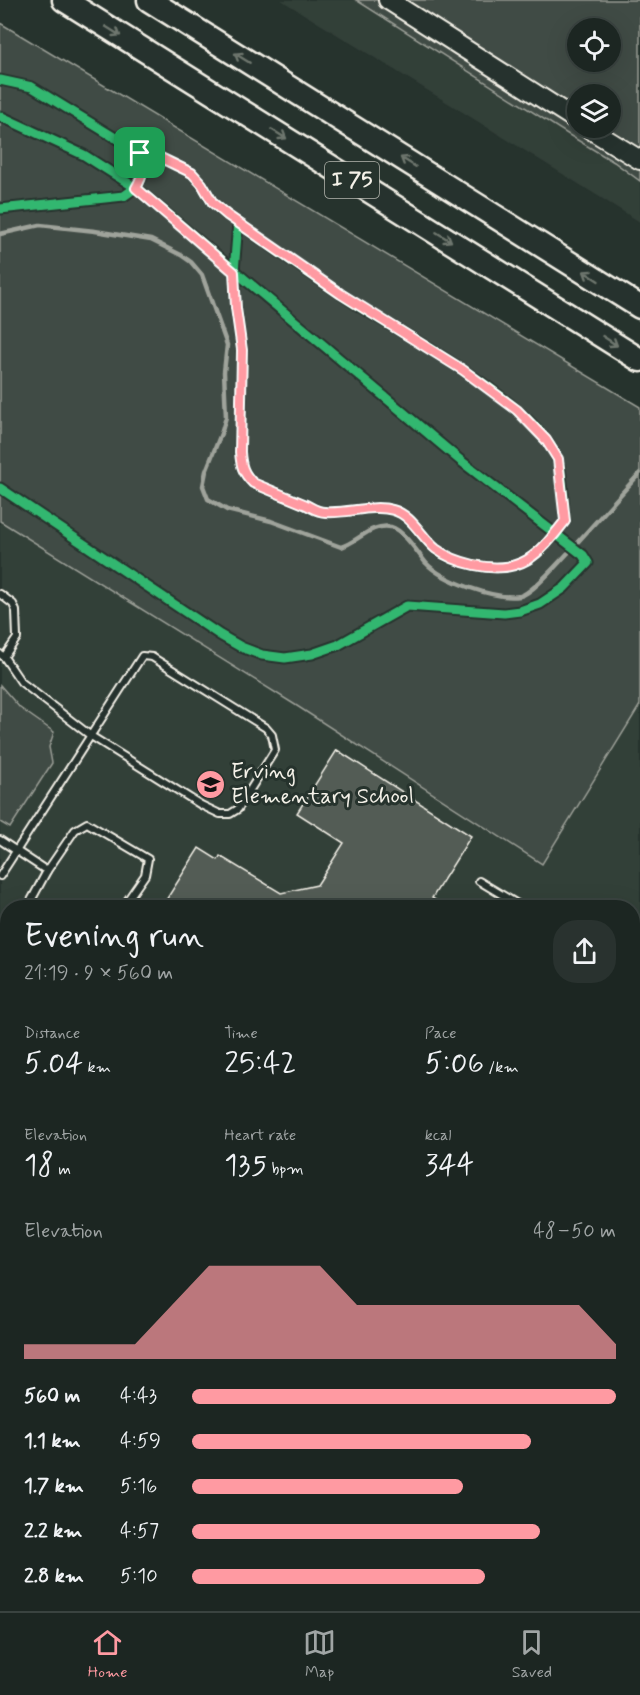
<!DOCTYPE html>
<meta charset="utf-8">
<style>
:root{--surface:#1c2622;--page:#29322f;--text:#f1f3f6;--muted:#a0a5a5;--line:#3a4340;--accent:#ff9aa2}
body{margin:0;font-family:Mynerve,sans-serif;background:var(--page);color:var(--text);height:100vh;display:flex;flex-direction:column;font-size:22px;white-space:nowrap}
*{box-sizing:border-box;margin:0}
p{font-size:20px;color:var(--muted)}
.icon{flex:none;width:33px;height:33px;fill:none;stroke:currentColor;stroke-width:2;stroke-linecap:round;stroke-linejoin:round}
.map{position:relative;flex:1;overflow:hidden}
.side{position:absolute;left:0px;top:900px;width:640px;height:711px;display:flex;flex-direction:column;background:var(--surface);border-radius:24px 24px 0 0;box-shadow:0 6px 24px #0002,0 0 0 2px var(--line)}
.side>*{flex:none}
.tools{position:absolute;left:567px;top:18px;display:grid;gap:12px}
.tools a{display:grid;place-items:center;width:54px;height:54px;border-radius:50%;background:var(--surface);box-shadow:0 6px 24px #0002,0 0 0 2px var(--line);font-size:30px}
.pin{position:absolute;display:grid;place-items:center;width:51px;height:51px;color:#fff;margin:-26px;border-radius:12px;box-shadow:0 3px 9px #0006}
.round{display:grid;place-items:center;flex:none;width:63px;height:63px;border-radius:24px;background:var(--page)}
.head{display:flex;align-items:center;justify-content:space-between;height:102px;padding:0 24px}
h1{font-size:33px;font-weight:600;line-height:45px}
.stats{display:grid;grid-template-columns:repeat(3,1fr);gap:9px;height:102px;padding:6px 24px}
.stats div{display:grid;align-content:center}
.stats b{font-size:30px;font-weight:600}
.stats small{font-size:16px;font-weight:400}
.stats p{font-size:16px}
.chart{height:168px;padding:12px 24px}
.chart p{display:flex;justify-content:space-between}
.chart svg{width:100%;height:108px;margin-top:6px;fill:var(--accent);opacity:.7}
ul{padding:0 24px;list-style:none;font-size:20px}
li{display:grid;grid-template-columns:96px 72px 1fr;align-items:center;height:45px}
li i{height:15px;border-radius:8px;background:var(--accent)}
.menu{display:flex;justify-content:space-around;align-items:center;height:84px;border-top:2px solid var(--line);background:var(--surface);font-size:16px;color:var(--muted)}
.menu a{display:grid;justify-items:center;gap:3px}
.menu .on{color:var(--accent)}
.map>svg:first-child{display:block}
.built{fill:#333f39;fill-rule:evenodd}
.green{fill:#414b45;stroke:#9a9e96;stroke-width:1.5;fill-rule:evenodd}
.lines{fill:none;stroke-linecap:round;stroke-linejoin:round}
.stream{stroke:#9fa39b;stroke-width:4.5}
.building{fill:#525c55;stroke:#f4f1e8;stroke-width:1.5}
.lane-casing{stroke:#f4f1e8;stroke-width:10}
.street-casing{stroke:#f4f1e8;stroke-width:16}
.secondary-casing{stroke:#f4f1e8;stroke-width:22}
.highway-casing{stroke:#f4f1e8;stroke-width:27}
.lane{stroke:#26332d;stroke-width:6}
.street{stroke:#26332d;stroke-width:12}
.secondary{stroke:#26332d;stroke-width:18}
.highway{stroke:#26332d;stroke-width:22}
.cycleway-casing{stroke:#26332d;stroke-width:13}
.cycleway{stroke:#33b770;stroke-width:9}
.oneway{stroke:#6e766e}
.route-casing{stroke:#fff;stroke-width:12}
.route{stroke:#ff9aa2;stroke-width:8}
.labels{text-anchor:middle;dominant-baseline:central;stroke-width:6;stroke-linejoin:round;paint-order:stroke}
.shield{fill:#26332d;stroke:#b6b8b0;stroke-width:1.5}
.shield-label{font-size:21px;font-weight:bold;fill:#f4f1e8}
.poi-label{font-size:22px;fill:#f4f1e8;stroke:#26332d;text-anchor:start}
</style>
<div class="map">
<svg width="640" height="1611" viewBox="0 0 640 1611">
<rect width="100%" height="100%" fill="#26332d"/>
<filter id="ink" filterUnits="userSpaceOnUse"><feTurbulence type="fractalNoise" baseFrequency=".0167" numOctaves="2"/><feDisplacementMap in="SourceGraphic" scale="12" xChannelSelector="R" yChannelSelector="G"/><feConvolveMatrix kernelMatrix="1 2 1 2 8 2 1 2 1" color-interpolation-filters="sRGB"/></filter>
<g filter="url(#ink)">
<g class="built">
<path d="M281,0H640V222L406,77ZM578,28H610V62H578ZM578,94H610V128H578Z"/>
<path d="M0,521L297,706L541,864L640,705V984L633,995V908H8L7,988L0,983Z"/>
<path d="M633,1059L640,1064V1388L633,1383Z"/>
</g>
<g class="green">
<path d="M356,0H640V181L614,162L569,135ZM578,28H610V62H578ZM578,94H610V128H578Z"/>
<path d="M0,23L640,407V705L542,864L297,706L0,521Z"/>
<path d="M0,685L20,708L54,732L49,747L52,763L10,828L0,822Z"/>
</g>
<g class="lines">
<g class="stream">
<path d="M0,234L40,225L95,231L151,240L181,255L191,262L202,275L227,345L224,372L226,417L222,431L206,471L203,486L208,499L227,510L271,521L341,547C358,542 371,523 391,527C403,530 418,553 426,563C443,581 495,600 520,596C533,593 558,563 568,553"/>
<path d="M575,545L640,473"/>
</g>
</g>
<path class="building" d="M337,750L471,836L432,898L448,908H161L199,848L218,860L220,856L281,893L317,885L344,843L297,813Z"/>
<g class="lines">
<defs>
<g id="lane">
<path d="M0,594L13,604L16,611L17,638L4,657"/>
<path d="M0,654L4,657L21,682L91,736L201,805L220,814H230L238,809L275,750L272,735L266,728L152,657L142,656L0,876"/>
<path d="M0,840L47,871"/>
<path d="M479,881L524,908"/>
<path d="M27,908L47,871L75,830L87,823L148,859L145,875L122,908"/>
</g>
<g id="street">
<path d="M0,1445L8,1450"/>
<path d="M0,1541L8,1529"/>
<path d="M249,1604L260,1611"/>
<path d="M551,1604L564,1611"/>
<path d="M207,1611L211,1604"/>
<path d="M457,1611L462,1604"/>
</g>
<g id="secondary">
<path d="M388,0L578,121"/>
<path d="M588,128L640,160"/>
<path d="M0,1021L8,1026"/>
<path d="M0,1052L8,1057"/>
<path d="M633,1424L640,1428"/>
<path d="M633,1455L640,1460"/>
</g>
<g id="highway">
<path d="M64,0L640,360"/>
<path d="M149,0L640,307"/>
</g>
</defs>
<use href="#lane" class="lane-casing"/>
<use href="#street" class="street-casing"/>
<use href="#secondary" class="secondary-casing"/>
<use href="#highway" class="highway-casing"/>
<use href="#lane" class="lane"/>
<use href="#street" class="street"/>
<use href="#secondary" class="secondary"/>
<use href="#highway" class="highway"/>
<defs>
<g id="cycleway">
<path d="M0,80L32,87L140,153C148,174 141,185 124,196L0,209"/>
<path d="M0,116L84,155L136,188L461,461L583,555L588,563L564,588L540,604L520,611L504,613L407,606L338,645L312,654L285,658L262,655L241,647L220,635L0,488"/>
<path d="M140,153L159,157L192,173L202,184L213,203L227,215C271,246 314,277 359,306C411,339 532,402 557,458C563,471 563,505 565,521C538,556 521,575 474,565C461,562 447,558 436,549C422,538 412,515 393,510C372,504 347,514 325,512C317,512 311,507 304,504C287,497 270,490 253,483C243,473 241,466 240,452L242,350L236,308L234,272L238,222"/>
</g>
</defs>
<use href="#cycleway" class="cycleway-casing"/>
<use href="#cycleway" class="cycleway"/>
</g>
<defs><path id="oneway-shaft" d="M-6 0H5M1.5-3L5.5 0L1.5 3" fill="none" stroke-width="1.6" stroke-linecap="round" stroke-linejoin="round" transform="scale(1.5)"/></defs>
<g class="oneway">
<use href="#oneway-shaft" transform="translate(113 31) rotate(32)"/>
<use href="#oneway-shaft" transform="translate(242 58) rotate(-148)"/>
<use href="#oneway-shaft" transform="translate(279 134) rotate(32)"/>
<use href="#oneway-shaft" transform="translate(408 162) rotate(-148)"/>
<use href="#oneway-shaft" transform="translate(444 237) rotate(32)"/>
<use href="#oneway-shaft" transform="translate(591 276) rotate(-147)"/>
<use href="#oneway-shaft" transform="translate(610 341) rotate(33)"/>
</g>
</g>
<g class="lines" filter="url(#ink)">
<defs>
<path id="route" d="M140,153L159,157L192,173L202,184L213,203L227,215L341,294L463,370L517,410L546,440L558,459L565,521C538,556 521,575 474,565C461,562 448,558 436,549C422,538 412,515 393,510C372,504 347,514 325,512C317,512 311,507 304,504C287,497 270,490 253,483C243,473 241,466 240,452L242,350L236,308L234,272L136,188C143,176 145,167 140,153Z"/>
</defs>
<use href="#route" class="route-casing"/>
<use href="#route" class="route"/>
</g>
<defs>
<symbol id="school-disc" viewBox="-11 -11 22 22"><circle r="9.5" fill="#ff9aa2" stroke="#26332d"/><path d="M0-5L7-2L0 1L-7-2ZM-4 1L0 2.5L4 1V4Q0 6-4 4Z" fill="#111"/></symbol>
</defs>
<g fill-rule="evenodd">
<use href="#school-disc" x="194" y="768" width="33" height="33"/>
</g>
<g class="labels">
<rect class="shield" x="325" y="162" width="54" height="36" rx="4.5"/>
<g class="shield-label">
<text x="352" y="180">I 75</text>
</g>
<g class="poi-label">
<text x="231" y="772">Erving<tspan x="231" dy="25">Elementary School</tspan></text>
</g>
</g>
</svg>
<div class="tools">
<a><svg class="icon" aria-label="locate" viewBox="0 0 24 24"><circle cx="12" cy="12" r="6"/><path d="M12 2v4M12 18v4M2 12h4M18 12h4"/></svg></a>
<a><svg class="icon" aria-label="layers" viewBox="0 0 24 24"><path d="M12 4l9 5-9 5-9-5zM3 14l9 5 9-5"/></svg></a>
</div>
<div class="pin" style="left:140px;top:153px;background:#1e9e55"><svg class="icon" aria-label="arrive" viewBox="0 0 24 24"><path d="M6 21V4h12l-3 4 3 4H6"/></svg></div>
<section class="side">
<div class="head"><div><h1>Evening run</h1><p>21:19 · 9 × 560 m</p></div><a class="round"><svg class="icon" aria-label="share" viewBox="0 0 24 24"><path d="M12 15V3M7 8l5-5 5 5M5 13v7h14v-7"/></svg></a></div>
<div class="stats">
<div><p>Distance</p><b>5.04<small> km</small></b></div>
<div><p>Time</p><b>25:42</b></div>
<div><p>Pace</p><b>5:06<small> /km</small></b></div>
</div>
<div class="stats">
<div><p>Elevation</p><b>18<small> m</small></b></div>
<div><p>Heart rate</p><b>135<small> bpm</small></b></div>
<div><p>kcal</p><b>344</b></div>
</div>
<div class="chart"><p><span>Elevation</span>48–50 m</p>
<svg viewBox="0 0 160 44" preserveAspectRatio="none"><path d="M0 44V38L10 38L20 38L30 38L40 22L50 6L60 6L70 6L80 6L90 22L100 22L110 22L120 22L130 22L140 22L150 22L160 38V44z"/></svg>
</div>
<ul>
<li><b>560 m</b>4:43<i style="width:100%"></i></li>
<li><b>1.1 km</b>4:59<i style="width:80%"></i></li>
<li><b>1.7 km</b>5:16<i style="width:64%"></i></li>
<li><b>2.2 km</b>4:57<i style="width:82%"></i></li>
<li><b>2.8 km</b>5:10<i style="width:69%"></i></li>
</ul>
</section>
</div>
<nav class="menu">
<a class="on"><svg class="icon" aria-label="home" viewBox="0 0 24 24"><path d="M3 11l9-7 9 7M6 9v11h12V9"/></svg>Home</a>
<a><svg class="icon" aria-label="map" viewBox="0 0 24 24"><path d="M3 6l6-2 6 2 6-2v14l-6 2-6-2-6 2zM9 4v14M15 6v14"/></svg>Map</a>
<a><svg class="icon" aria-label="saved" viewBox="0 0 24 24"><path d="M7 4h10v16l-5-4-5 4z"/></svg>Saved</a>
</nav>
